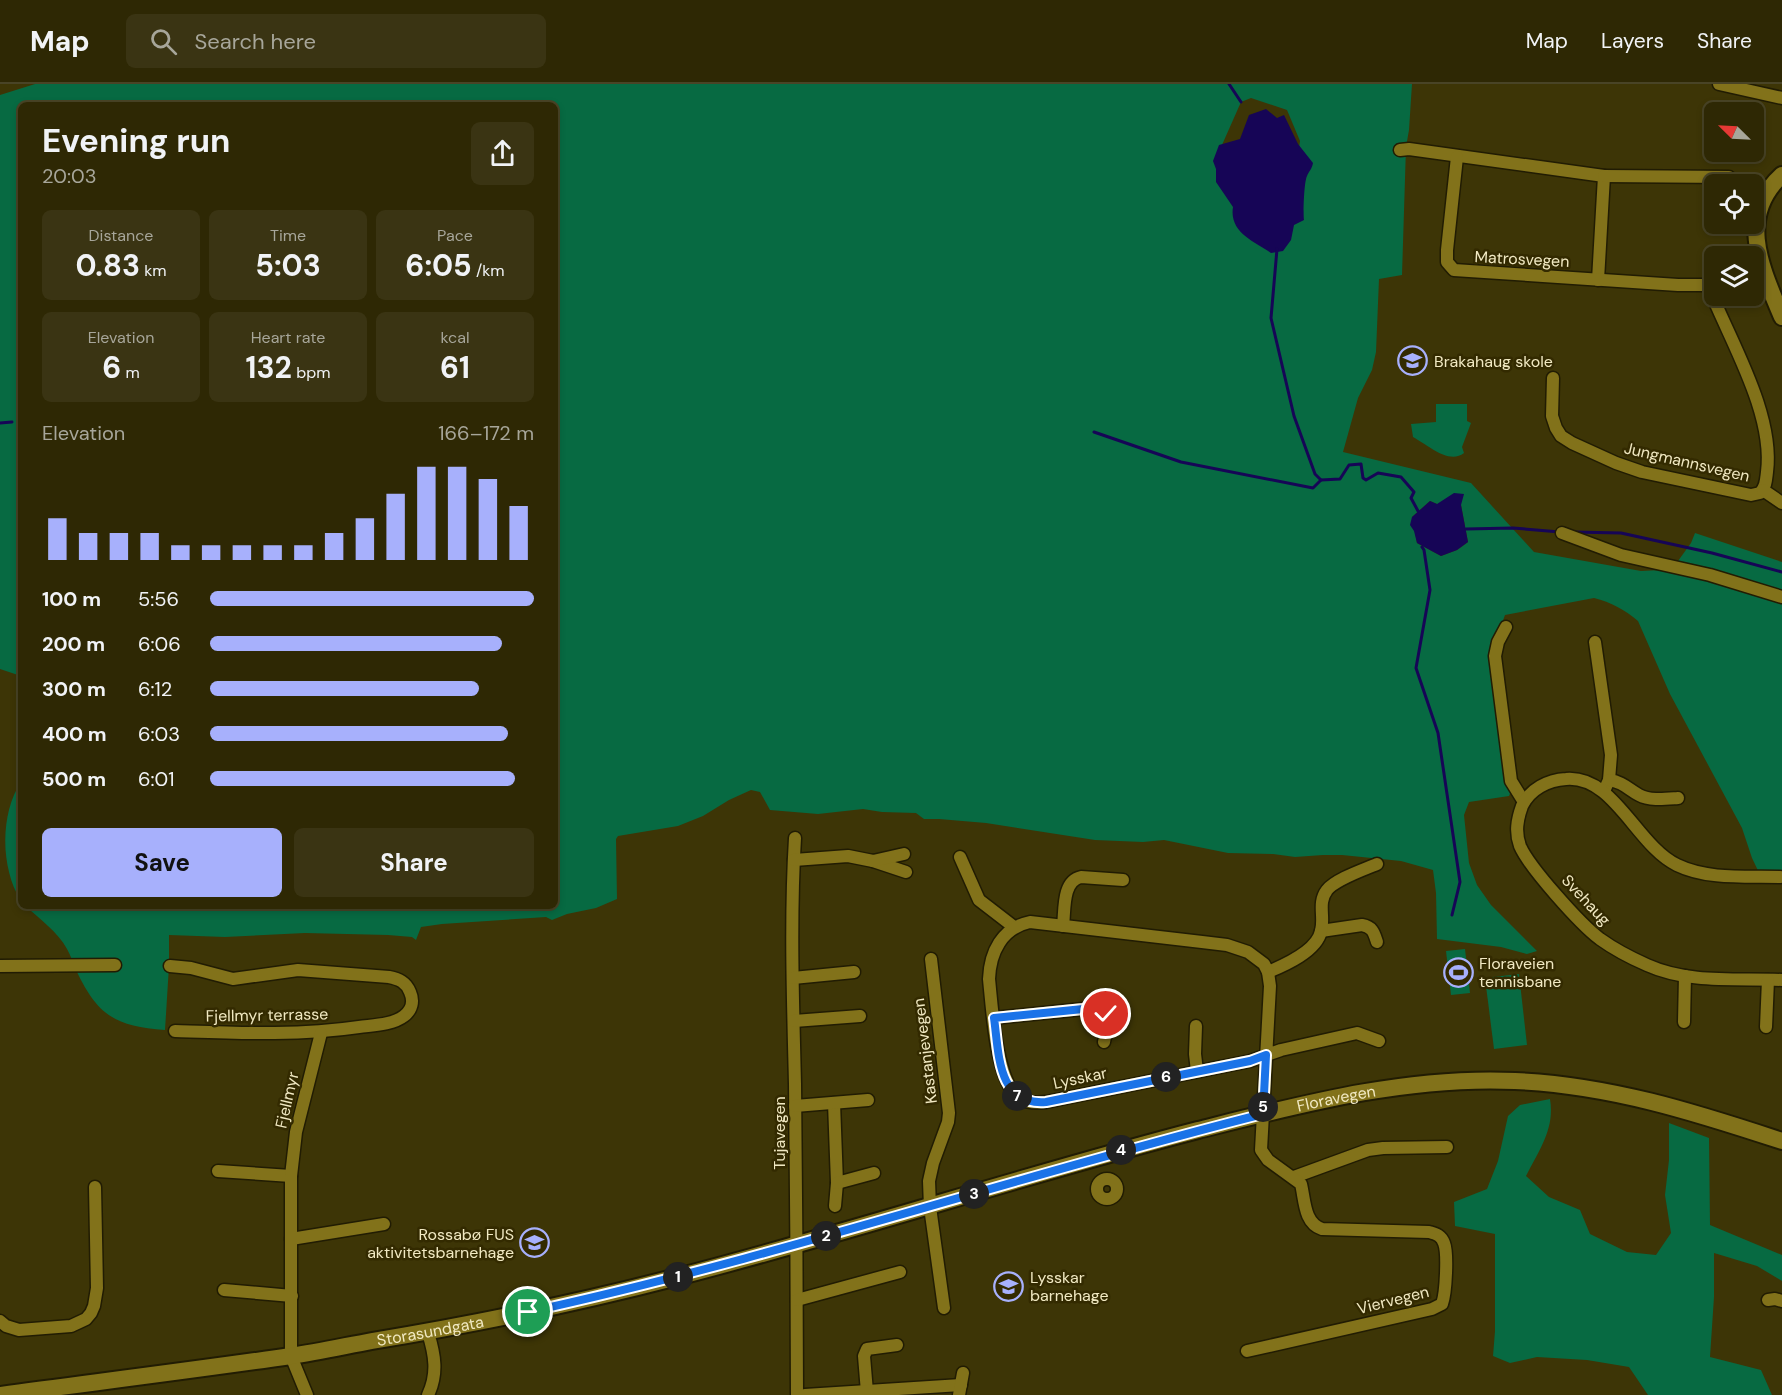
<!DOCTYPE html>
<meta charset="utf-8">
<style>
:root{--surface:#2e2804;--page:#3a3413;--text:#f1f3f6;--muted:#a7a69a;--line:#494426;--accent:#a7b0fc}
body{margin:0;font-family:"DM Sans",sans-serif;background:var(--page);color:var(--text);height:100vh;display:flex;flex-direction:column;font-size:22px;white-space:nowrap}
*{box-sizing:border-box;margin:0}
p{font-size:20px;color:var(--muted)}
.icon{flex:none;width:33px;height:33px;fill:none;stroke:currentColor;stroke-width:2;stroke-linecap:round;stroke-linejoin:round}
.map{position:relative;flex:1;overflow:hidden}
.details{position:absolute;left:18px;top:18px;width:540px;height:807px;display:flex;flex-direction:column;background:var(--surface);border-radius:9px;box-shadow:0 3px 9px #0003,0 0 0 2px var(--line)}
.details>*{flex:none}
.needle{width:39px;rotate:294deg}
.fabs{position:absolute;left:1704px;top:18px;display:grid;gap:12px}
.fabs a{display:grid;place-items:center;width:60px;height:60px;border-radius:9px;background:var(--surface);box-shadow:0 3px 9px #0003,0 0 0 2px var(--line);font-size:30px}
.pin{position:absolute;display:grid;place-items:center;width:51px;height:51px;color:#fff;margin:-26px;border:3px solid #fff;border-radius:50%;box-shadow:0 2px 6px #0007}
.km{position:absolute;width:30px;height:30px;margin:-15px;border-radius:50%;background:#222;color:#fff;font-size:16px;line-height:30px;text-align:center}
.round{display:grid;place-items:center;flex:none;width:63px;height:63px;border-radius:9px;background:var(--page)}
.summary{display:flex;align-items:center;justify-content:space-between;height:102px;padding:0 24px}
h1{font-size:33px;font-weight:700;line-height:45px}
.stats{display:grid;grid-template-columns:repeat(3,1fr);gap:9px;height:102px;padding:6px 24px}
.stats div{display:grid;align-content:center;border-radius:9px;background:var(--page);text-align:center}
.stats b{font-size:30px;font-weight:700}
.stats small{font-size:16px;font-weight:400}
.stats p{font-size:16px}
.chart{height:168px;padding:12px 24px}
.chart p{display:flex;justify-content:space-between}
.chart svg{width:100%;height:108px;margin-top:6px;stroke:var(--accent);stroke-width:6}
.cta{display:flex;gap:12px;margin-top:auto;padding:12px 24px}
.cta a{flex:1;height:69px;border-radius:9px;background:var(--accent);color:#111;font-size:24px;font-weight:700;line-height:69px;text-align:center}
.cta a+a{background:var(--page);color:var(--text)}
ul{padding:0 24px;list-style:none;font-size:20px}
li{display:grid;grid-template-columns:96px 72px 1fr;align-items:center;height:45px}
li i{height:15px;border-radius:8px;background:var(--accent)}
header{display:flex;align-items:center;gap:36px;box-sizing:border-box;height:84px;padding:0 30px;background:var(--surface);border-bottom:2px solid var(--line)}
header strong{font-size:28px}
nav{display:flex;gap:33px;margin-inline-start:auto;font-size:21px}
.search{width:420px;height:54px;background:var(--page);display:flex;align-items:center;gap:15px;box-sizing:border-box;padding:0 21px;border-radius:9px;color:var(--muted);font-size:22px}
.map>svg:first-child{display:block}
.green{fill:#076a42;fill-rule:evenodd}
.water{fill:#160556}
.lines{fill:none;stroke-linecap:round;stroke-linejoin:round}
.stream{stroke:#160556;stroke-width:3}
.street-casing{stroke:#211c03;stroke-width:15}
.secondary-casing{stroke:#211c03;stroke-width:20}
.street{stroke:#82721a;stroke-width:12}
.secondary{stroke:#82721a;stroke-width:16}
.route-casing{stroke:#fff;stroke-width:12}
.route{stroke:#1a73e8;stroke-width:8}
.labels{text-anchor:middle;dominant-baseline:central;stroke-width:5;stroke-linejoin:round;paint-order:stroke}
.street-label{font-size:16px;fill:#f1e9c2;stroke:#332a00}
.poi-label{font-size:16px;fill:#f1e9c2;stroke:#332a00;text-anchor:start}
</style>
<header>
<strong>Map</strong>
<div class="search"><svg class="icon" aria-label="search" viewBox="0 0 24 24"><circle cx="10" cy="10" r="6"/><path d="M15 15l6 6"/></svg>Search here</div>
<nav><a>Map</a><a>Layers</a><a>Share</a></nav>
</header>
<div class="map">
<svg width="1782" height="1311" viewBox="0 0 1782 1311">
<rect width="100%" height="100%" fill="#3d3506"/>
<g class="green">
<path d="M35,0H1412L1409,46L1406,63L1402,191L1379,195L1376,268L1372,286L1358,314L1343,368L1471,399L1534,468L1641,487L1662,486L1678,477L1691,459L1695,449L1782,478V800H1775L1762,795L1752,774L1742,744L1670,610L1638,537C1625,526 1611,518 1594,514L1505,531L1497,553L1499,600L1511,643L1517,692L1509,712L1469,718L1464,731L1469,779L1477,801L1491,821L1537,867L1527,870L1501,863L1437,855L1436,809L1433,786L1401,777L1342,771H1323L1295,773L1273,770L1228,769L1164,756L1143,758L1095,756L986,739L939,735H924L916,729L882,728L863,725L818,730L770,726L760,708L751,706L729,716L703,732L678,742L618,752L616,755L617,815L596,824L567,830L552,836L546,833L442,840L421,843L416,856L412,853L388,851L305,849L225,853L169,851V882L165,946C115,942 98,932 76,886C73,879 71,872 67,865C58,848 39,835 26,822H555V21H21V592L0,585V11ZM1251,14L1287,26L1300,57L1297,77L1218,70L1241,18ZM1430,417L1437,420L1461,421L1468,458L1457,466L1441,472L1417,459L1412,433Z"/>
<path d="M1436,320H1467V337L1471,339L1462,363L1464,369C1449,381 1428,361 1413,353L1411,340L1436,338Z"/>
<path d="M21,698V817C0,784 0,729 21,698Z"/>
<path d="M1465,865L1470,909L1451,911L1446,867Z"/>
<path d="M1519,890L1527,961L1494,965L1485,894Z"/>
<path d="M1550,1015C1555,1045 1539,1066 1526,1092L1549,1113L1580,1126L1590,1150L1627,1168L1656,1171L1671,1149L1665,1111L1669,1076V1039L1709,1054L1710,1141L1782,1171V1197L1757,1182L1714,1169V1213L1710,1273L1761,1286L1772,1311H1648L1629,1283L1587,1276L1537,1273L1510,1279L1493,1272L1495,1247V1150L1455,1142L1454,1118L1487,1105L1498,1077L1508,1032L1520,1021Z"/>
</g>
<g class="water">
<path d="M1266,25L1277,34L1284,31L1298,60L1313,79C1312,85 1309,87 1307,92C1304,98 1303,130 1304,136L1294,141L1291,156L1283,167L1271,169C1253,157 1229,148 1233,123L1216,98V85L1213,77L1219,61L1240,55L1249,31Z"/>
<path d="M1454,409L1464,410L1461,421L1468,458L1457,466L1441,472L1417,459L1414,447L1410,441L1412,433L1430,417L1437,420Z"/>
</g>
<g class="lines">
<g class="stream">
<path d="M1229,0L1241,18"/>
<path d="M1277,165L1271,234L1294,332L1315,390L1321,396L1340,395L1349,381L1361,380L1363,394L1366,396L1378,389L1401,393L1414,408L1411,414L1418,427"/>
<path d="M0,339L12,338"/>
<path d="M1094,348L1181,378L1313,404L1321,396"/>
<path d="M1466,445L1513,444L1560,448"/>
<path d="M1573,448L1621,449L1712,469L1782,488"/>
<path d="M1422,463L1424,466L1430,506L1416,584L1438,649L1460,798L1452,831"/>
</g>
<defs>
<g id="street">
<path d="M1719,0L1782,14"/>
<path d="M1400,66L1409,65L1604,92L1598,196"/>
<path d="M1457,73L1447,166V178L1454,186L1678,201H1714"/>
<path d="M1604,92L1729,93"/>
<path d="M1553,294L1552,332L1556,344L1561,352L1572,359L1616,379L1642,388L1751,411L1760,409C1766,403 1766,396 1767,388C1774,334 1736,267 1715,218L1711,203"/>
<path d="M1763,406L1782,419"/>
<path d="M1562,449L1621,471L1710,491L1782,513"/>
<path d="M1506,543L1498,558L1495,572L1511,697L1524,718"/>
<path d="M1595,558L1611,671L1609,696L1604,707"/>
<path d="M1609,696C1623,698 1628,705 1639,711C1650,717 1665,715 1678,714"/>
<path d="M795,754C790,835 793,918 795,1000C796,1104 797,1207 797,1311"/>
<path d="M960,773L979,816L1014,843"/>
<path d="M794,776L848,772L873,777L906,788"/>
<path d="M873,777L904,770"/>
<path d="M1780,793C1747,792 1708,796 1677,781C1636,761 1614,691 1566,695C1548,696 1530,705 1522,722C1517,736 1515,748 1520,762C1529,783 1580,840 1600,855C1614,865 1631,874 1647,881C1689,900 1738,894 1782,896"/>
<path d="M1063,842C1065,826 1062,797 1081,793L1123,796"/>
<path d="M1321,847L1362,841C1373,843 1374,849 1377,858"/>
<path d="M931,875L949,1029L948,1038L933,1079L929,1097L930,1123L944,1224"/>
<path d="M0,882L115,881"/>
<path d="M170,882L191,884L233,895L298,886L389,893C399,895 406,898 410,908C414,917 412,926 404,932C392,941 374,941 359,943C298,952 237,949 175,947"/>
<path d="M1268,888C1285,881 1317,867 1321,847C1325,833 1317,819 1327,806C1336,795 1363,786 1377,780"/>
<path d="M793,894L854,888"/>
<path d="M994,934L1093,924C1111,928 1107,943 1104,958"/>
<path d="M794,937L860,932"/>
<path d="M1684,938L1685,892"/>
<path d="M1196,942L1195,970L1197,987"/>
<path d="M1766,943L1768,896"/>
<path d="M834,1019L837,1099L835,1122"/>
<path d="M795,1022L868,1016"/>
<path d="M218,1087L291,1092"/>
<path d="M1294,1093L1368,1066L1383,1064L1447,1063"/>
<circle cx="1107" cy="1105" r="10"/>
<path d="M837,1099L874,1089"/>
<path d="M291,1155L384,1140"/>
<path d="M224,1206L292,1212"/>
<path d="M797,1216L900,1188"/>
<path d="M1768,1216L1775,1215L1782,1217"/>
<path d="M0,1237L6,1242L19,1246L71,1242L86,1235L91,1229L94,1222L97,1204L95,1103"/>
<path d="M1247,1267L1432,1225L1442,1220C1446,1209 1448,1169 1444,1159C1441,1151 1436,1150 1429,1148L1322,1145C1304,1139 1305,1117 1301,1100L1268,1076L1261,1066L1270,902L1268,888L1264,880L1248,868L1227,861L1202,858L1030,838C1002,844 990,868 989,895C992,923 996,998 1019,1014C1027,1019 1037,1019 1046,1018L1250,977L1281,966L1357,949L1379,957"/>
<path d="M867,1308L864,1272L867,1265L897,1261"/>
<path d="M307,1311L291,1272V1092L296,1048L321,949"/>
<path d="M428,1311C438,1290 435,1271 428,1249"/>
<path d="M805,1311L961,1301"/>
<path d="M959,1311L963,1289"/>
</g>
<g id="secondary">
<path d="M1782,91C1736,133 1762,185 1782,233"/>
<path id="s1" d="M0,1311C97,1298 194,1286 291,1272C318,1268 345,1262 372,1257C475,1240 577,1219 677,1193C852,1148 1024,1091 1198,1046C1302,1020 1407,992 1515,997C1609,1001 1694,1028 1782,1057"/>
</g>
</defs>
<use href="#street" class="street-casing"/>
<use href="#secondary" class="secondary-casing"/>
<use href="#street" class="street"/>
<use href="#secondary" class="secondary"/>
</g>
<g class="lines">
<defs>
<path id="route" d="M528,1228C776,1174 1017,1092 1263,1030L1266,971L1250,977L1046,1018C997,1022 999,969 994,934L1093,924L1101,926L1106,930"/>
</defs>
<use href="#route" class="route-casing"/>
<use href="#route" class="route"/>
</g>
<defs>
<symbol id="school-ring" viewBox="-11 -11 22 22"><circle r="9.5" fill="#332a00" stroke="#a7b0fc" stroke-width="1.5"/><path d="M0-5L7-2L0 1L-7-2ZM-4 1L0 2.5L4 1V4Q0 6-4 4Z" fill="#a7b0fc"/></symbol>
<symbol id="stadium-ring" viewBox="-11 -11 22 22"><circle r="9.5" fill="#332a00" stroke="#a7b0fc" stroke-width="1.5"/><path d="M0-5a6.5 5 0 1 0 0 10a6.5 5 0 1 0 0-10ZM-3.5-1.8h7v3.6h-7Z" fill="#a7b0fc"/></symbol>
</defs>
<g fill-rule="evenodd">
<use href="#school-ring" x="1396" y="260" width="33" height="33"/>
<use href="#stadium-ring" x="1442" y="872" width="33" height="33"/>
<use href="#school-ring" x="518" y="1142" width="33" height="33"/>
<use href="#school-ring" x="992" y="1186" width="33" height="33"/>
</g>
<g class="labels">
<g class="street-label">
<text transform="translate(1522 175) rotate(3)">Matrosvegen</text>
<text transform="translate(1687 378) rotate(13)">Jungmannsvegen</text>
<text transform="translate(1586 816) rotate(47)">Svehaug</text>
<text transform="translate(267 931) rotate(-1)">Fjellmyr terrasse</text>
<text transform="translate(925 967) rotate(-97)">Kastanjevegen</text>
<text transform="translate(1080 994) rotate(-12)">Lysskar</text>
<text stroke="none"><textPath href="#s1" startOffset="1371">Floravegen</textPath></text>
<text transform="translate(287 1016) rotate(-77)">Fjellmyr</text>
<text transform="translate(779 1049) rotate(-90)">Tujavegen</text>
<text transform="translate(1393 1216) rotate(-14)">Viervegen</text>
<text stroke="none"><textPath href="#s1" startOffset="435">Storasundgata</textPath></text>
</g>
<g class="poi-label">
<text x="1434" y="277">Brakahaug skole</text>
<text x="1479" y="879">Floraveien<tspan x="1479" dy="18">tennisbane</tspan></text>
<text x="514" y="1150" text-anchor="end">Rossabø FUS<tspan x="514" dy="18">aktivitetsbarnehage</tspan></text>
<text x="1030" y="1193">Lysskar<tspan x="1030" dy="18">barnehage</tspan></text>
</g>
</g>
</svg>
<div class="fabs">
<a><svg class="needle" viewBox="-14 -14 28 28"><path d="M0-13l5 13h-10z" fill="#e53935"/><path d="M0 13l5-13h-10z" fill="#a7a69a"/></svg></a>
<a><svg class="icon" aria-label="locate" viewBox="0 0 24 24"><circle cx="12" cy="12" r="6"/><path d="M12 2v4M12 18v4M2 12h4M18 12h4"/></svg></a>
<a><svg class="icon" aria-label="layers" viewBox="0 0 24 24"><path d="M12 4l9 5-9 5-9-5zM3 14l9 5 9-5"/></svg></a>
</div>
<div class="pin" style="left:528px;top:1228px;background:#1e9e55"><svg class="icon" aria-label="arrive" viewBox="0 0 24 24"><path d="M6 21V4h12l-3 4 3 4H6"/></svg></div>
<div class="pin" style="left:1106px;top:930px;background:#d93025"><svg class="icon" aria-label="check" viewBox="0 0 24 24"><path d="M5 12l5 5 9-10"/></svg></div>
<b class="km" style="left:678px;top:1193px">1</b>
<b class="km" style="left:826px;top:1152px">2</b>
<b class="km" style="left:974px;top:1110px">3</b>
<b class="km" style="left:1121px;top:1066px">4</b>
<b class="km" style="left:1263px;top:1023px">5</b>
<b class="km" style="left:1166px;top:993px">6</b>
<b class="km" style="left:1017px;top:1012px">7</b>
<section class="details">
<div class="summary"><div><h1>Evening run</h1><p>20:03</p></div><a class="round"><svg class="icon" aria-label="share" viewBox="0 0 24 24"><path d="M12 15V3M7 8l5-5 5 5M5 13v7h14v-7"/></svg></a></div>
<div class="stats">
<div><p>Distance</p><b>0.83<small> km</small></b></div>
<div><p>Time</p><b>5:03</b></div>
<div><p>Pace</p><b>6:05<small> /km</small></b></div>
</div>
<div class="stats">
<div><p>Elevation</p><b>6<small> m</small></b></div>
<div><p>Heart rate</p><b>132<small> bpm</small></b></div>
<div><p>kcal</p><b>61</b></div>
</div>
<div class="chart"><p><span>Elevation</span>166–172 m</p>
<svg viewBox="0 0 160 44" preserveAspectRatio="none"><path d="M5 44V27M15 44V33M25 44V33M35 44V33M45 44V38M55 44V38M65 44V38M75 44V38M85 44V38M95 44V33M105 44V27M115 44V17M125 44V6M135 44V6M145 44V11M155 44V22"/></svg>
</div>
<ul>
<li><b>100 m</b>5:56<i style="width:100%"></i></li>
<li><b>200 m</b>6:06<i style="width:90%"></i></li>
<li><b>300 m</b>6:12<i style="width:83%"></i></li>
<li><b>400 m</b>6:03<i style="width:92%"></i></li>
<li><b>500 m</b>6:01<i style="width:94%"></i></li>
</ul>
<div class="cta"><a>Save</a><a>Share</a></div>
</section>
</div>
